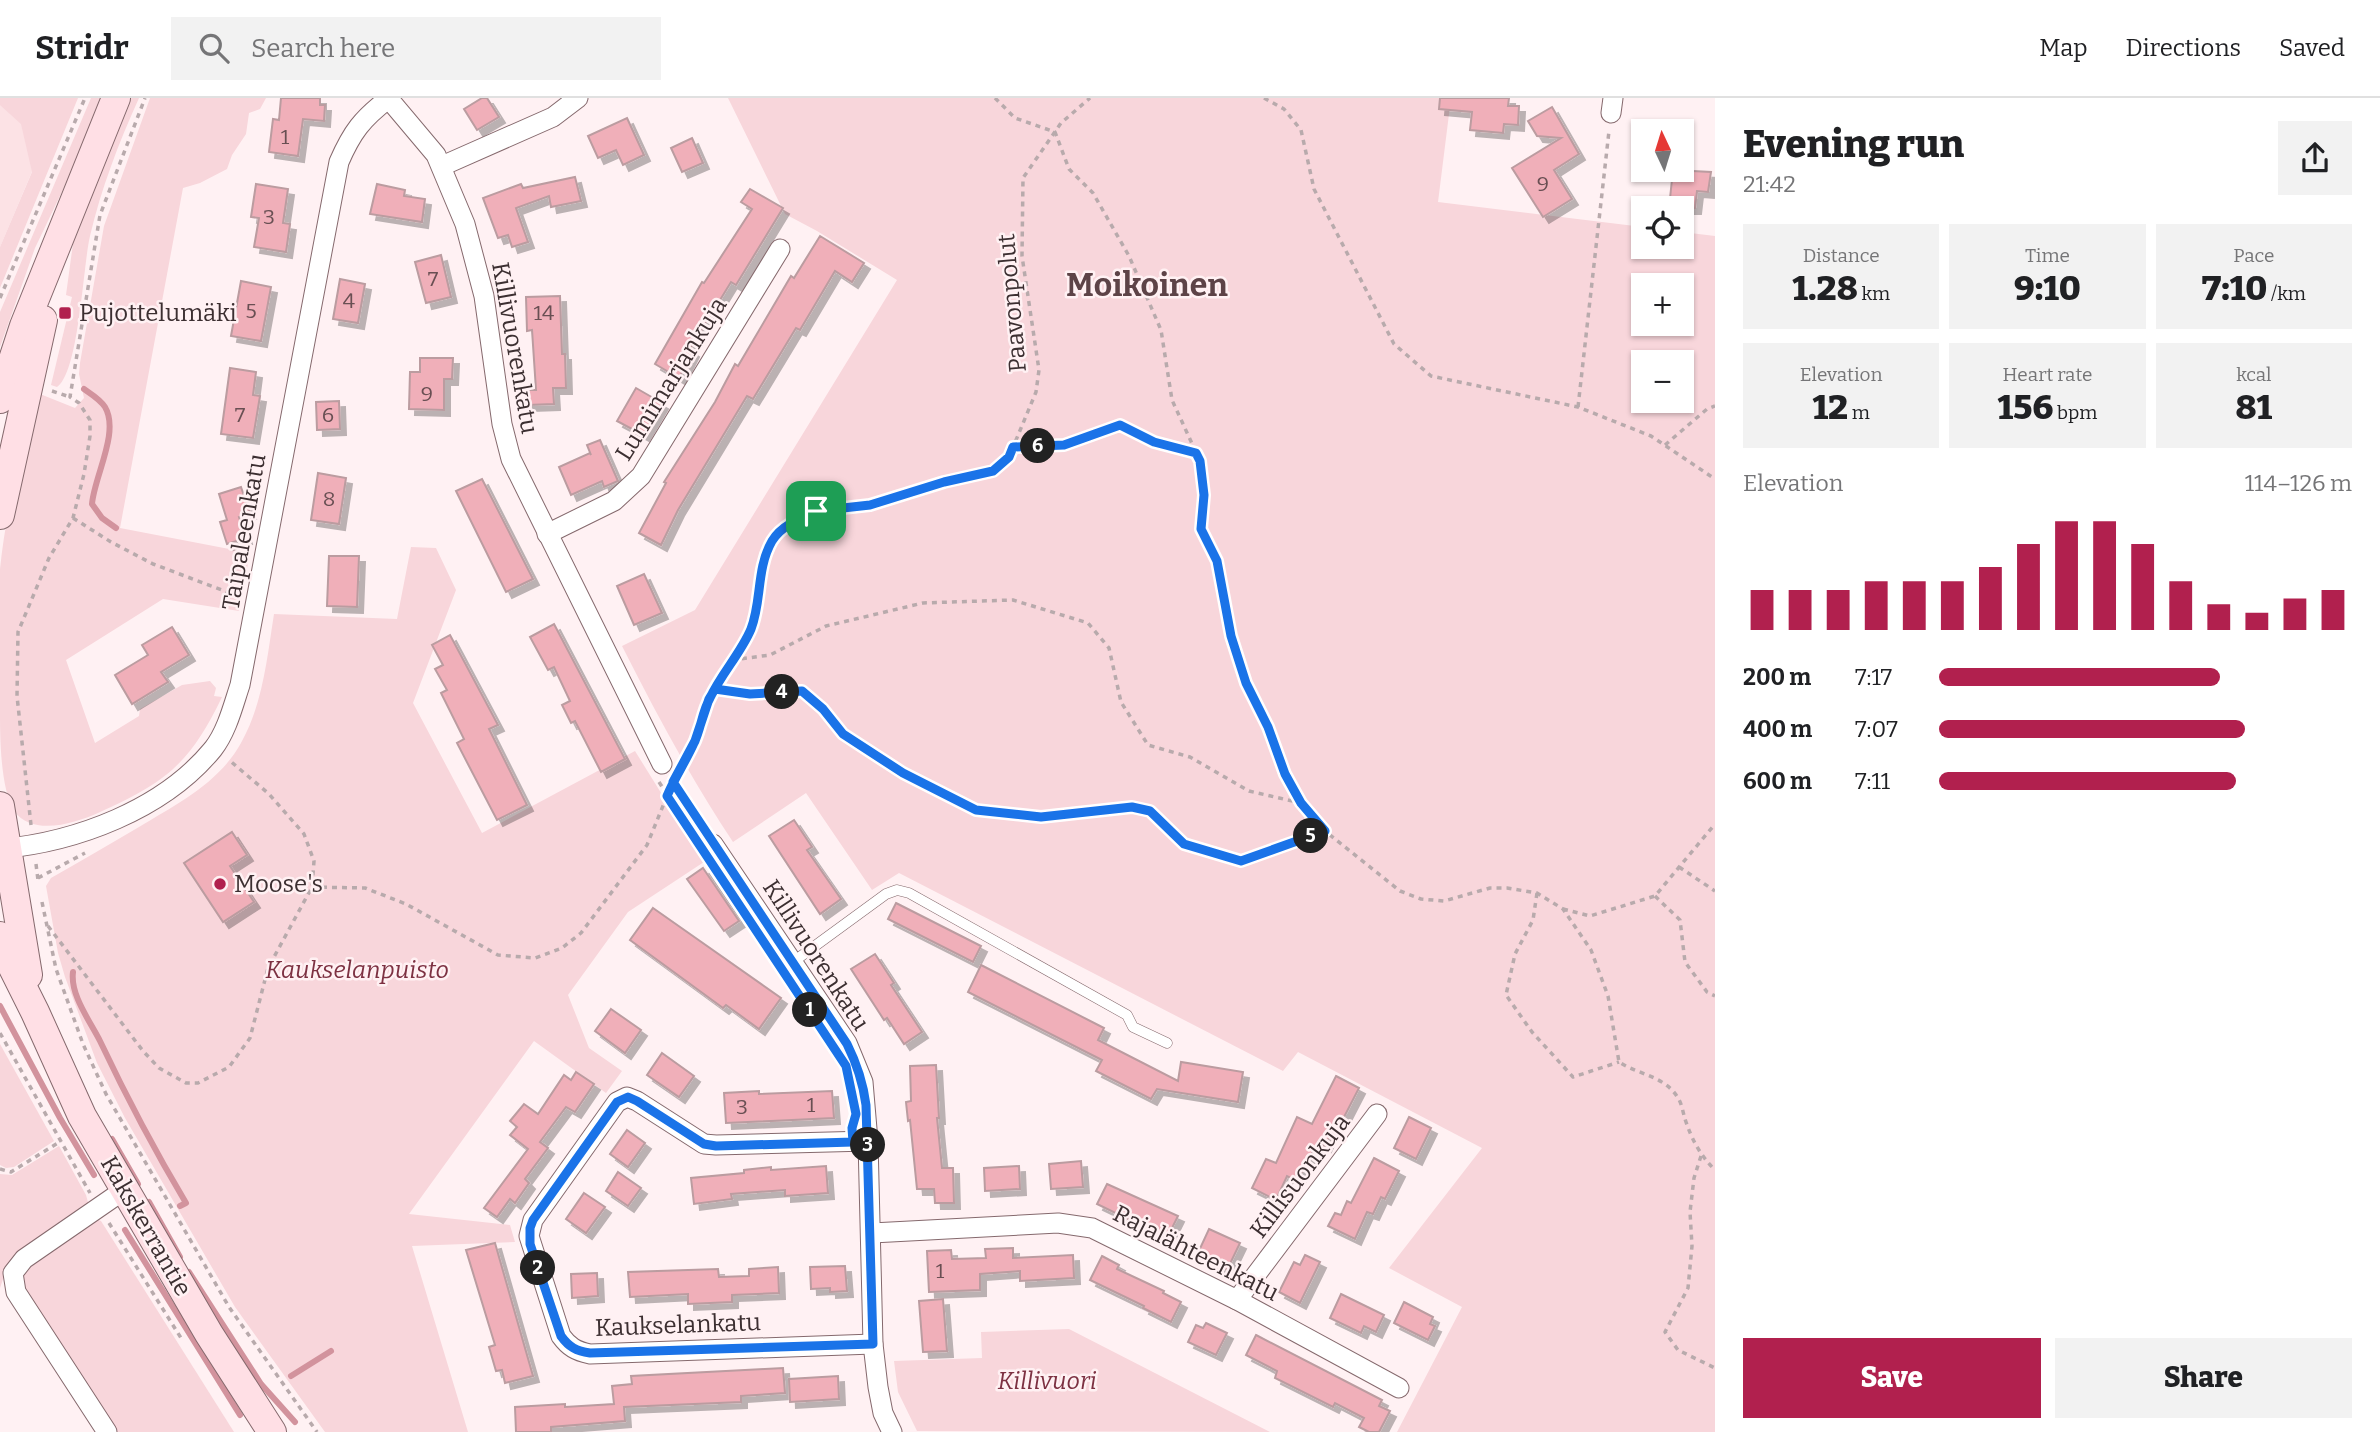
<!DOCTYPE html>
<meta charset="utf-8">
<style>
:root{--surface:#fff;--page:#f2f2f2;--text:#202124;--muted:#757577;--line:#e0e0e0;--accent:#b1204e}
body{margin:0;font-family:Bitter,serif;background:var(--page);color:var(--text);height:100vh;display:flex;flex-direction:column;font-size:26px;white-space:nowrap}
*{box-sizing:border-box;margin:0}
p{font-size:23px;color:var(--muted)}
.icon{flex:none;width:38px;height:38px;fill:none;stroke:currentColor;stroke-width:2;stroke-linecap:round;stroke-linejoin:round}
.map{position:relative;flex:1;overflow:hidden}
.side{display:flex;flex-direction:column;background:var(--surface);width:665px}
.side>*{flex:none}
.needle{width:46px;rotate:356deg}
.buttons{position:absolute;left:1631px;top:21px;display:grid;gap:14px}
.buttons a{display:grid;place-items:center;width:63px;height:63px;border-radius:0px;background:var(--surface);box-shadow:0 2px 5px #0004;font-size:35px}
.pin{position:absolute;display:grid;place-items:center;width:60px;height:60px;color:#fff;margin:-30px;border-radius:14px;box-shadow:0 4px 10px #0006}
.km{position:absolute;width:35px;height:35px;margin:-18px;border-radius:50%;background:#222;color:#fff;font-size:19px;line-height:35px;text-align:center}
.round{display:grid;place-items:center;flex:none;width:74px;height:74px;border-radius:0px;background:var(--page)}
.summary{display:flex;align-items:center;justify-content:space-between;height:119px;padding:0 28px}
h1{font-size:38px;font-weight:800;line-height:52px}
.metrics{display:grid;grid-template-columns:repeat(3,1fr);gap:10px;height:119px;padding:7px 28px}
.metrics div{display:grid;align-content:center;border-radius:0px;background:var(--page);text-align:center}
.metrics b{font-size:35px;font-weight:800}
.metrics small{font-size:19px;font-weight:400}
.metrics p{font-size:19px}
.chart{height:196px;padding:14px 28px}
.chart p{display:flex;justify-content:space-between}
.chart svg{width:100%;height:126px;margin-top:7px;stroke:var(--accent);stroke-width:6}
.cta{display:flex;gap:14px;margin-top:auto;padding:14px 28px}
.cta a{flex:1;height:80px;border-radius:0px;background:var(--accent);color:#fff;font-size:28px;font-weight:800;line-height:80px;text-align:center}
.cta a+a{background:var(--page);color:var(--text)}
ul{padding:0 28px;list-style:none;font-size:23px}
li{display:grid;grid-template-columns:112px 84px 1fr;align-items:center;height:52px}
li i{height:18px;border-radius:9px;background:var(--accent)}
header{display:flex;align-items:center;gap:42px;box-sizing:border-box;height:98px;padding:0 35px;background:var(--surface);border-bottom:2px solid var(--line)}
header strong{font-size:33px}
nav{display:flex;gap:38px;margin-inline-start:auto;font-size:24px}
.search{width:490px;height:63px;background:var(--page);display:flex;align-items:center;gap:18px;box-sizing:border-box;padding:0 24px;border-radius:0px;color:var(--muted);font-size:26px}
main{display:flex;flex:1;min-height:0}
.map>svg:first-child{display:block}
.built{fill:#fce2e5}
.green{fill:#f8d6db;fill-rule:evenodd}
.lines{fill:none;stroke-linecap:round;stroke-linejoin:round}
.stream{stroke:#d2939d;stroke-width:6}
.building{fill:#f0afb9;stroke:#bb9ca0;stroke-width:2;filter:url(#shadow)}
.lane-casing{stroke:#85696d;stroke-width:11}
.street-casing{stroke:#85696d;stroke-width:21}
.secondary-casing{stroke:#85696d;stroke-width:30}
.path{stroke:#b8aaac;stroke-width:3.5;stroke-dasharray:5 5;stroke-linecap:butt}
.lane{stroke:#fff;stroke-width:10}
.street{stroke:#fff;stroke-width:19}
.secondary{stroke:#ffdfe5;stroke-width:28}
.route-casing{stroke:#fff;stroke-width:14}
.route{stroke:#1a73e8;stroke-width:9}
.poi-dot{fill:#b1204e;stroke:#fff1f3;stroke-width:2.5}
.labels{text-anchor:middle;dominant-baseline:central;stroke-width:5;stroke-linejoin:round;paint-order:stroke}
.number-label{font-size:21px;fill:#694f53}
.street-label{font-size:24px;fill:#3c2f31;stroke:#fff1f3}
.poi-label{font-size:24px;fill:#3c2f31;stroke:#fff1f3;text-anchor:start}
.park-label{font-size:24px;font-style:italic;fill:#7d3142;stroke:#fff1f3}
.district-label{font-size:32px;font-weight:bold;fill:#5d4347;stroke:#fff1f3}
</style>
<header>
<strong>Stridr</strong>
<div class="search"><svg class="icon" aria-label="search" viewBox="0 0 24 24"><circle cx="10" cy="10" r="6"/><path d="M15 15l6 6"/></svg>Search here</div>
<nav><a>Map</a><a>Directions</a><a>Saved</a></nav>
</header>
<main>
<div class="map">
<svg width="1715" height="1334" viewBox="0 0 1715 1334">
<defs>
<filter id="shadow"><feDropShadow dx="6" dy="6" stdDeviation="0" flood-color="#0004"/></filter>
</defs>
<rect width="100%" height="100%" fill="#fff1f3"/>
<path class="built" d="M0,0H63L0,149Z"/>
<g class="green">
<path d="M0,0H78L0,190V149L32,74L21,26L0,7Z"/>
<path d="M91,0H103L70,77L35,150L0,249V214Z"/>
<path d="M128,0H139C119,44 101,91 90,138C83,167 79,275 57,289L51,287L72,199L66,197L74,138Z"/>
<path d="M150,0H266L260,11L249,15L246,36L232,57L227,71L200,85L183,90L120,430L250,455L239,513L163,501L66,562L95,645L139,618L140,611L182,587L210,583L216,590L214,598L222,599C190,666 165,685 98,715C75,725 33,739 14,713C0,689 0,638 0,609C0,564 0,516 0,471C6,411 22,353 35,294L75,310L84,300L79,276L80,265L104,128Z"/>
<path d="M728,0H1451L1438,104L1643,129V149H1682V134L1715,138V1334H1397L1462,1209L1389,1170L1482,1050L1298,954L1283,973L899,775L872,792L806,695L733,744C691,681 656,615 622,548L695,512L897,182L817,133L785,116ZM1643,187H1682V226H1643ZM1643,264H1682V303H1643Z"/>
<path d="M411,449L436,450L456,492L413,605L482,735L635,653L704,764L628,814L568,897L589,950L622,973L606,995L534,943L409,1116L510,1127L515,1144L412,1148L468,1334H325L235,1209L125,1020L97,965L65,879L58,855L46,788L51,780C81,763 110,746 139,729C177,706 219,685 241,645C263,606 267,560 274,516L397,521Z"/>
<path d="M0,946L54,1043L14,1069L6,1070L0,1067Z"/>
<path d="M59,1048L86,1097L89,1108L6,1172L0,1190V1076L12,1077Z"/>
<path d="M96,1121L101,1123L234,1334H116L23,1186L25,1171Z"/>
<path d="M1069,1231L1270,1334L917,1333L898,1294L894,1263L982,1260L981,1234Z"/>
</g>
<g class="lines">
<g class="stream">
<path d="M84,291C91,296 100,301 105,309C120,334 94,379 92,406L102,420L116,430"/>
<path d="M73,874C70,897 90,923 100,943C126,998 155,1053 186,1105L180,1108"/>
<path d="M0,908L60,1020L94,1077"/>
<path d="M112,1041L138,1086"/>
<path d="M149,1104L180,1159"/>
<path d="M125,1132L240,1317"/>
<path d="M189,1174L261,1286L295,1324"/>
<path d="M291,1278L331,1253"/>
</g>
</g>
<g class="building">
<path d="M281,0H320V7H325L324,23L303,21L298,58L269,54L273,21L279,22Z"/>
<path d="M482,0H487L499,19L477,32L464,11Z"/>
<path d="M1440,0H1509L1508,8H1519L1518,27L1504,26L1503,35L1470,32L1472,14L1439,11Z"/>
<path d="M1552,9L1579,56L1554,72L1572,101L1543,119L1512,70L1561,40L1537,38L1528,23Z"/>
<path d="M627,20L644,57L623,67L616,52L598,60L588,38Z"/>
<path d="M692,40L703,65L682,74L671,50Z"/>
<path d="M1673,72L1711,74L1708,94L1697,93L1695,110H1669Z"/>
<path d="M575,79L581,103L551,109L549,98L516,110L528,144L512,149L508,137L498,140L483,100L521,86L523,90Z"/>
<path d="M256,86L288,91L283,125L290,126L286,154L254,149L259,120L251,119Z"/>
<path d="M377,86L405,92L404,98L425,101L422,124L370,116Z"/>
<path d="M750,91L783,110L736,187L731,184L690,251L693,253L679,280L655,266L702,184L704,185L752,111L741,104Z"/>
<path d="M820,138L864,165L852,184L835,173L800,232L796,230L753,301L747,298L678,412L661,447L639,435L666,385L664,384L715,304L735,266L738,268L791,178L794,180Z"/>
<path d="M441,157L451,199L426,205L415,164Z"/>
<path d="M340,181L365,186L358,225L333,221Z"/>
<path d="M241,183L271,189L261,243L231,238Z"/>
<path d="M560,198L562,256H565L566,290H553L554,306L527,307L526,292H536L532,232L527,233L526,199Z"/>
<path d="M420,260H453L452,281H444V312L409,311L410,274H420Z"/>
<path d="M230,270L256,274L253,297L260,298L253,340L221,336Z"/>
<path d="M636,290L662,305L643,337L617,323Z"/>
<path d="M339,303L340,331L317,332L316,304Z"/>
<path d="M600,342L618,383L604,389L602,383L571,397L559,369L590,355L591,357L587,347Z"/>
<path d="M318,375L346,380L339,426L311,422Z"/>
<path d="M482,381L533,481L506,494L456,393Z"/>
<path d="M241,389L250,415L239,419L246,440L227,446L220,424L227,422L219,396Z"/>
<path d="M329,458H359L357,509L327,508Z"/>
<path d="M644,476L662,515L634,527L617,488Z"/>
<path d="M554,526L625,661L601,674L575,623L571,625L562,607L570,603L554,569L548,572L530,539Z"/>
<path d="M172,529L189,557L161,574L168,584L132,606L115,577L148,557L142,547Z"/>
<path d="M450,537L498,627L489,631L527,707L497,722L457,645L464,641L441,595L447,592L435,571L443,567L432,547Z"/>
<path d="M794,722L812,749L807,752L841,801L820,816L769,738Z"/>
<path d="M232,734L247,757L230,768L254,804L223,824L184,765Z"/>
<path d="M703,770L739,823L724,833L687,781Z"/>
<path d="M896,805L981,848L973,864L888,821Z"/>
<path d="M653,810L781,900L759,931L726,907L723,910L630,842Z"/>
<path d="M875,856L894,885L891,887L922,934L904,946L887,920L884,922L851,871Z"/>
<path d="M981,867L1104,930L1098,942L1178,983L1181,964L1243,974L1238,1004L1157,991L1151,1001L1096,973L1102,962L968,894Z"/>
<path d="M611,911L641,932L625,955L595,933Z"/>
<path d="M662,955L694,978L679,999L647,977Z"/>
<path d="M936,967L939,1020H937L942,1070H953L954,1105H935L934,1091H917L910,1022L908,1023L906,1004L911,1003L910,968Z"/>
<path d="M576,974L594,986L575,1014L566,1009L540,1044L548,1050L525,1081L529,1085L515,1105L510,1101L497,1119L484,1110L528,1051L510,1037L517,1029L510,1023L524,1006L538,1016L564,977L571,982Z"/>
<path d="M1336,978L1359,990L1342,1023L1338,1021L1325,1048L1318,1044L1297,1083L1287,1078L1276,1102L1252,1090L1266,1061L1276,1065L1297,1019L1312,1026Z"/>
<path d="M759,993V996L832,993L834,1020L726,1025L724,995Z"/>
<path d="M1409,1019L1431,1030L1416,1061L1394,1050Z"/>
<path d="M627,1032L645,1045L628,1069L610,1056Z"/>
<path d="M1374,1060L1399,1073L1385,1101L1381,1099L1373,1116L1367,1114L1355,1141L1328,1128L1335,1115L1341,1117L1347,1103L1351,1105Z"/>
<path d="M1081,1063L1083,1089L1051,1091L1049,1066Z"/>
<path d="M826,1068L828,1095L785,1098V1092L731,1096L732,1101L694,1106L691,1080L744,1075V1072L771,1069V1072Z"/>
<path d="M1019,1068L1020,1091L985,1093L984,1070Z"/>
<path d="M618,1074L641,1090L628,1108L606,1093Z"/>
<path d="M1107,1086L1178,1118L1167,1140L1097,1106Z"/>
<path d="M584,1095L605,1109L586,1135L566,1121Z"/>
<path d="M1209,1131L1240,1145L1227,1172L1197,1157Z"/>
<path d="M495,1145L533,1278L505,1285L502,1272L496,1273L489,1249L495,1247L466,1152Z"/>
<path d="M1013,1150V1160L1073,1157L1074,1180L1020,1183V1173L980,1176V1192L929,1194L927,1153L951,1152L952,1161L986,1160L985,1151Z"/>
<path d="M1305,1157L1320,1164L1300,1205L1279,1194L1294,1164L1300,1167Z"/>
<path d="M1102,1158L1119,1167L1117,1171L1164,1193L1163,1195L1181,1204L1171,1224L1143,1210L1144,1208L1090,1182Z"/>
<path d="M845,1168L847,1193L830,1194V1190L811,1191L810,1169Z"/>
<path d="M778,1169L779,1195L732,1197V1204L688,1206V1196L630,1199L628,1174L718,1171L719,1179L749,1178V1171Z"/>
<path d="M597,1175L598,1198L572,1200L571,1176Z"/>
<path d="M1341,1196L1384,1217L1376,1234L1364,1228L1361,1235L1330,1220Z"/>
<path d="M943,1201L947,1253L923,1254L919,1203Z"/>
<path d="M1404,1204L1433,1219L1430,1226L1435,1228L1428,1242L1394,1225Z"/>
<path d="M1206,1225L1227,1235L1216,1257L1188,1244L1196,1227L1203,1230Z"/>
<path d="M1256,1237L1382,1302L1379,1308L1390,1313L1379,1334H1369L1359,1329L1364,1320L1335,1305L1333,1309L1275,1280L1277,1273L1246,1257Z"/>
<path d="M783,1270L785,1295L741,1298V1304L624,1309L625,1323L551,1329V1334H516L515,1309L565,1306V1309L614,1306L612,1288L632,1286L631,1278Z"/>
<path d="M838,1278L839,1301L790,1304L789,1281Z"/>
</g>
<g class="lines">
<defs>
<path id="lane" d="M793,864L886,796L897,792L909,795L1127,917L1133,929L1167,945"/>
<g id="street">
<path d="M388,0L436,57L465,126L484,198L502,326L511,361L662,666"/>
<path d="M1611,15L1613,0"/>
<path d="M442,68L553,19L578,0"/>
<path d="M547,436L614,403L641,378L780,151"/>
<path d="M713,746L847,945L863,984L868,1043L873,1246L878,1289L883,1315L892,1334"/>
<path d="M0,751C76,744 163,712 213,651C227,633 233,608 240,587L339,64C352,34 362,21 388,1"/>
<path d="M868,1043L716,1047L704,1046L637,1003L627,999L617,1004L533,1122L529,1138L561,1238C569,1249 576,1253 590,1256L873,1246"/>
<path d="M872,1135L1058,1125L1092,1130L1237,1202L1399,1290"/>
<path d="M1237,1202L1377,1016"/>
<path d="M107,1334L16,1194L13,1175L24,1161L124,1092"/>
</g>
<g id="secondary">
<path d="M0,301L24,228L116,0"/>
<path d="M0,417L43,222"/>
<path d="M0,708L28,877"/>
<path d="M0,838L7,858L35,914L82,1018L209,1236L272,1334"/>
</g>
</defs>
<use href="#lane" class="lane-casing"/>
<use href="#street" class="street-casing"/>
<use href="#secondary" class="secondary-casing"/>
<g class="path">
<path d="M995,0L1015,20L1055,34L1069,71L1093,95L1129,158L1161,232L1172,302L1200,363L1204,397L1201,431L1217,463L1232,538L1246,585L1267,629L1285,676L1301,705L1325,733L1400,793L1421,801L1444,803L1490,790H1507L1537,795L1563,811L1591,852L1608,898L1619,964C1639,977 1665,978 1678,1000C1682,1006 1683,1015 1685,1021C1692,1042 1700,1057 1715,1072"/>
<path d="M1264,0L1284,11L1301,32L1314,91L1394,246L1431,278L1578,309L1651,338L1715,381"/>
<path d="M0,200L85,0"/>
<path d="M52,293L70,299"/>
<path d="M1578,309L1609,33"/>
<path d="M1665,347L1707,311L1715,308"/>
<path d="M1013,349L1064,347L1120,327L1154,344L1194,354"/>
<path d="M73,420L111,444L153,466L238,498"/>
<path d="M732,562L770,557L826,528L923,505L1013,502L1088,525L1109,550L1121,604L1148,647L1190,659L1249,693L1301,705"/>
<path d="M715,591L750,596L802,593L823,611L843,636L903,675L976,712L1041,719L1132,709L1150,714L1184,746L1241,763L1325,733"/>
<path d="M681,668L695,643L709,602L751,530L764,460L774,440L795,422L816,413L870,407L944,384L993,373L1009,359L1036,294L1039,272L1022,158L1023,80L1061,25L1090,0"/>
<path d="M672,683L704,732"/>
<path d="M659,684L695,739"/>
<path d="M31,727L17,598L18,534L49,460L73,420L84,376L90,338V322L79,305L70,299L100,117L145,0"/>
<path d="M36,766L38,782"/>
<path d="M1679,769L1715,793"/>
<path d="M38,780L85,755"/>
<path d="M312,789L365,790L406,806L498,857L535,860L562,850L581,835L647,747L674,681"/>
<path d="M1537,795L1533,822L1515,856L1506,897L1532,934L1573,979L1619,964"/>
<path d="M1655,798L1680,822L1685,864L1707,894L1715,898"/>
<path d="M42,804L56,871L83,946L106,996L229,1209L317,1334"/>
<path d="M1563,811L1590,818L1655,798L1715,726"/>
<path d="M48,828L143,953L159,970L186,985H198L229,969L250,940L268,870L312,789L314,763L304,736L269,696L229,662"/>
<path d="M0,935L90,1095"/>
<path d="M1701,1058L1694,1080L1690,1114L1692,1148L1688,1190L1665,1234L1678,1252L1715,1270"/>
<path d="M0,1071L11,1074L61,1043"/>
<path d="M109,1125L181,1240"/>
</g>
<use href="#lane" class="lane"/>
<use href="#street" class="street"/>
<use href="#secondary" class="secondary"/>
</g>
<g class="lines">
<defs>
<path id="route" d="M816,413C800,420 781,428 772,443C756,471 762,503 751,531C741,555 721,576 710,600C702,614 701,631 694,645C686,663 675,679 667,698L846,968L856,1016L852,1030L853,1044L716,1048L704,1046L637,1003L628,999L617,1004L533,1122L530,1130V1146L561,1238C569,1249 576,1253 590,1255L873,1246L866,1007C863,984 857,966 847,946L673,684L695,643L709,601L715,591L750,596L802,593L823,611L843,636L903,675L976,712L1041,719L1132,709L1150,713L1184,746L1241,763L1325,733L1301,705L1285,676L1268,629L1246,585L1231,538L1217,463L1201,431L1204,397L1200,363L1196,355L1154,344L1120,327L1064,347L1013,349L1009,359L993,373L944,384L870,407L816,413"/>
</defs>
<use href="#route" class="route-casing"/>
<use href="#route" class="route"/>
</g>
<g class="poi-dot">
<rect x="58" y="208" width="14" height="14" rx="3.5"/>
<circle cx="220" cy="786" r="7"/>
</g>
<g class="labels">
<g class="number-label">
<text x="285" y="39">1</text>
<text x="1543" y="86">9</text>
<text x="269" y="119">3</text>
<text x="433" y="181">7</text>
<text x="349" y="203">4</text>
<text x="251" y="213">5</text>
<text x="544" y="215">14</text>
<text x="427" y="296">9</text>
<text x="240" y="317">7</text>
<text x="328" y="317">6</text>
<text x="329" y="401">8</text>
<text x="811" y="1007">1</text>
<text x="742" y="1009">3</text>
<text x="940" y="1173">1</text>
</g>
<g class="street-label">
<text transform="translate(1012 205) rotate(-95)">Paavonpolut</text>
<text transform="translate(515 250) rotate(80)">Killivuorenkatu</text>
<text transform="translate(671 281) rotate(-58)">Lumimarjankuja</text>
<text transform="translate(244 434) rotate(-80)">Taipaleenkatu</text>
<text transform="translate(816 857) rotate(57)">Killivuorenkatu</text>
<text transform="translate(1300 1078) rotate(-53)">Killisuonkuja</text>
<text transform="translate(146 1128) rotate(60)">Kakskerrantie</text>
<text transform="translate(1196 1155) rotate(27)">Rajalähteenkatu</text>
<text transform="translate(678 1227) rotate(-2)">Kaukselankatu</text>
</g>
<g class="poi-label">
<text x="79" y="215">Pujottelumäki</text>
<text x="234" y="786">Moose's</text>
</g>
<g class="park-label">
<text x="357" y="872">Kaukselanpuisto</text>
<text x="1047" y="1283">Killivuori</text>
</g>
<g class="district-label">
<text x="1147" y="187">Moikoinen</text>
</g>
</g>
</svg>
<div class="buttons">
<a><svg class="needle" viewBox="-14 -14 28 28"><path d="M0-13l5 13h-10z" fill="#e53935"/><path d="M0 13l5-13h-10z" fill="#757577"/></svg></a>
<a><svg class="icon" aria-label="locate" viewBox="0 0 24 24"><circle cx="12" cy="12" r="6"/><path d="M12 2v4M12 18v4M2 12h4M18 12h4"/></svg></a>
<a>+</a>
<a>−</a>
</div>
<div class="pin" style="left:816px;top:413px;background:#1e9e55"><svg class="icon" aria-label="arrive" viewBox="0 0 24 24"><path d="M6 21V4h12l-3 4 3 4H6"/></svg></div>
<b class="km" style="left:810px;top:912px">1</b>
<b class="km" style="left:538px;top:1170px">2</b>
<b class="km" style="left:868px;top:1047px">3</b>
<b class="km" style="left:782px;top:594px">4</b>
<b class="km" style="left:1311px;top:738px">5</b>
<b class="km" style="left:1038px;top:348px">6</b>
</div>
<section class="side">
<div class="summary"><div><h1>Evening run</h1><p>21:42</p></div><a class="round"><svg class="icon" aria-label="share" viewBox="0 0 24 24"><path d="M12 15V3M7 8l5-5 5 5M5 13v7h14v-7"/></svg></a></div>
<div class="metrics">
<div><p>Distance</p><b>1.28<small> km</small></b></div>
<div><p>Time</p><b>9:10</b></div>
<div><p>Pace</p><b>7:10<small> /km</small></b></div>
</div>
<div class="metrics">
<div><p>Elevation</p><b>12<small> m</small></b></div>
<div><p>Heart rate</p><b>156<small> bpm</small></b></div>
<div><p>kcal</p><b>81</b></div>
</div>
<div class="chart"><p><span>Elevation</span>114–126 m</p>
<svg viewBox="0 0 160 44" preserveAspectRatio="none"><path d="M5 44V30M15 44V30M25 44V30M35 44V27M45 44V27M55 44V27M65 44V22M75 44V14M85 44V6M95 44V6M105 44V14M115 44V27M125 44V35M135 44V38M145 44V33M155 44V30"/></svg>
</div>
<ul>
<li><b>200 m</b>7:17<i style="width:68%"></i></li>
<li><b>400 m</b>7:07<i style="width:74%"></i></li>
<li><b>600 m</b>7:11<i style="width:72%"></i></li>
</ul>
<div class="cta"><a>Save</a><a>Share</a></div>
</section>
</main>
